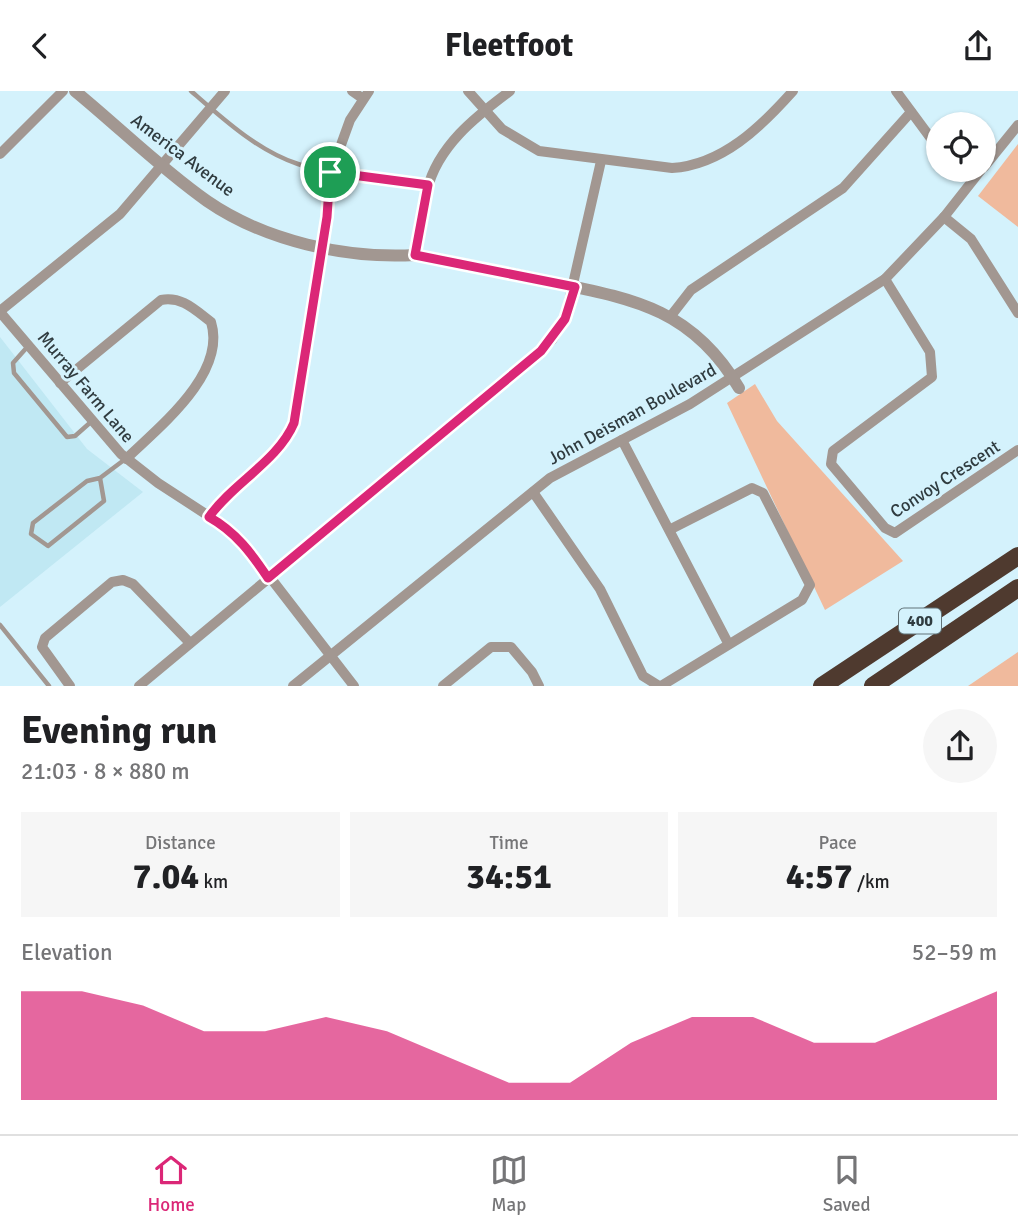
<!DOCTYPE html>
<meta charset="utf-8">
<style>
:root{--surface:#fff;--page:#f6f6f6;--text:#202124;--muted:#757577;--line:#e0e0e0;--accent:#db2777}
body{margin:0;font-family:Signika,sans-serif;background:var(--page);color:var(--text);height:100vh;display:flex;flex-direction:column;font-size:26px;white-space:nowrap}
*{box-sizing:border-box;margin:0}
p{font-size:23px;color:var(--muted)}
.icon{flex:none;width:38px;height:38px;fill:none;stroke:currentColor;stroke-width:2;stroke-linecap:round;stroke-linejoin:round}
.map{position:relative;height:595px;overflow:hidden}
.sheet{display:flex;flex-direction:column;background:var(--surface);flex:1}
.sheet>*{flex:none}
.buttons{position:absolute;left:926px;top:21px;display:grid;gap:14px}
.buttons a{display:grid;place-items:center;width:70px;height:70px;border-radius:50%;background:var(--surface);box-shadow:0 2px 5px #0004;font-size:35px}
.pin{position:absolute;display:grid;place-items:center;width:60px;height:60px;color:#fff;margin:-30px;border:4px solid #fff;border-radius:50%;box-shadow:0 2px 7px #0007}
.round{display:grid;place-items:center;flex:none;width:74px;height:74px;border-radius:37px;background:var(--page)}
.head{display:flex;align-items:center;justify-content:space-between;height:119px;padding:0 21px}
h1{font-size:38px;font-weight:800;line-height:52px}
.stats{display:grid;grid-template-columns:repeat(3,1fr);gap:10px;height:119px;padding:7px 21px}
.stats div{display:grid;align-content:center;border-radius:0px;background:var(--page);text-align:center}
.stats b{font-size:35px;font-weight:800}
.stats small{font-size:19px;font-weight:400}
.stats p{font-size:19px}
.chart{height:196px;padding:14px 21px}
.chart p{display:flex;justify-content:space-between}
.chart svg{width:100%;height:126px;margin-top:7px;fill:var(--accent);opacity:.7}
header{display:flex;justify-content:space-between;align-items:center;height:91px;padding:0 21px;background:var(--surface);font-size:32px;font-weight:800}
.dock{display:flex;justify-content:space-around;align-items:center;height:98px;border-top:2px solid var(--line);background:var(--surface);font-size:19px;color:var(--muted)}
.dock a{display:grid;justify-items:center;gap:4px}
.dock .current{color:var(--accent)}
.map>svg:first-child{display:block}
.built{fill:#c0e8f3}
.green{fill:#f0ba9d}
.lines{fill:none;stroke-linecap:round;stroke-linejoin:round}
.service{stroke:#a29791;stroke-width:4.5}
.minor{stroke:#a29791;stroke-width:10}
.tertiary{stroke:#a29791;stroke-width:12}
.motorway{stroke:#4f3a2f;stroke-width:18}
.route-casing{stroke:#fff;stroke-width:14}
.route{stroke:#db2777;stroke-width:9}
.labels{text-anchor:middle;dominant-baseline:central;stroke-width:6;stroke-linejoin:round;paint-order:stroke}
.shield{fill:#d4f2fc;stroke:#617378;stroke-width:2}
.shield-label{font-size:16px;font-weight:bold;fill:#303c40}
.street-label{font-size:18px;fill:#303c40;stroke:#d4f2fc}
</style>
<header><svg class="icon" aria-label="back" viewBox="0 0 24 24"><path d="M15 5l-7 7 7 7"/></svg>Fleetfoot<svg class="icon" aria-label="share" viewBox="0 0 24 24"><path d="M12 15V3M7 8l5-5 5 5M5 13v7h14v-7"/></svg></header>
<div class="map">
<svg width="1018" height="595" viewBox="0 0 1018 595">
<rect width="100%" height="100%" fill="#d4f2fc"/>
<path class="built" d="M0,246L87,358L143,401L0,516Z"/>
<g class="green">
<path d="M1018,53V136L978,105Z"/>
<path d="M755,293L777,330L903,470L825,519L727,312Z"/>
<path d="M1018,561V595H968Z"/>
</g>
<g class="lines">
<g class="service">
<path d="M191,0C223,28 258,60 298,73C339,87 385,89 427,94"/>
<path d="M29,254L13,272L14,282L67,346L75,345L92,330"/>
<path d="M100,387L104,410L48,455L31,443L33,432L87,390L100,387L124,369"/>
<path d="M0,534L49,595"/>
</g>
<g class="minor">
<path d="M352,0L362,7"/>
<path d="M468,0L502,38L539,60L672,77C722,74 761,36 793,0"/>
<path d="M896,0L938,57"/>
<path d="M0,63L63,0"/>
<path d="M984,76L1018,34"/>
<path d="M944,126L971,148L1018,222"/>
<path d="M415,164C420,143 421,121 427,99C438,55 475,26 510,0"/>
<path d="M885,188L930,261L932,286L833,360L831,373L885,437L895,442L1018,359"/>
<path d="M0,220L120,123L225,0"/>
<path d="M0,221L121,363L158,392L221,433L249,459L354,595"/>
<path d="M670,226L691,199L843,97L911,21"/>
<path d="M60,292L161,209C182,205 195,219 211,231C227,283 159,336 126,368"/>
<path d="M622,349L728,552"/>
<path d="M533,401L600,498L643,585L659,595"/>
<path d="M209,426C234,393 278,370 294,332L327,126L329,87L350,29L369,0"/>
<path d="M70,595L42,556L45,547L112,491L123,489L133,493L190,552"/>
<path d="M139,595L504,292L552,249L565,228L601,70"/>
<path d="M293,595L550,387L690,313L885,188L944,126L981,79"/>
<path d="M443,595L491,556H511L532,581L539,595"/>
<path d="M661,595L802,509L810,494L763,402L752,397L671,438"/>
</g>
<path class="tertiary" d="M75,0C119,36 160,77 207,110C265,150 346,168 415,164C457,172 499,180 541,189C627,207 690,214 739,297"/>
<g class="motorway">
<path d="M822,595L1018,465"/>
<path d="M873,595L1018,497"/>
</g>
</g>
<g class="lines">
<defs>
<path id="route" d="M330,81L428,94L415,164L575,196L565,228L541,260L268,487C252,463 236,441 209,426C233,392 278,370 294,332L327,126Z"/>
</defs>
<use href="#route" class="route-casing"/>
<use href="#route" class="route"/>
</g>
<g class="labels">
<rect class="shield" x="899" y="517.5" width="42" height="25" rx="5"/>
<g class="shield-label">
<text x="920" y="530">400</text>
</g>
<g class="street-label">
<text transform="translate(183 64) rotate(37)">America Avenue</text>
<text transform="translate(86 296) rotate(50)">Murray Farm Lane</text>
<text transform="translate(632 323) rotate(-29)">John Deisman Boulevard</text>
<text transform="translate(945 388) rotate(-33)">Convoy Crescent</text>
</g>
</g>
</svg>
<div class="buttons">
<a><svg class="icon" aria-label="locate" viewBox="0 0 24 24"><circle cx="12" cy="12" r="6"/><path d="M12 2v4M12 18v4M2 12h4M18 12h4"/></svg></a>
</div>
<div class="pin" style="left:330px;top:81px;background:#1e9e55"><svg class="icon" aria-label="arrive" viewBox="0 0 24 24"><path d="M6 21V4h12l-3 4 3 4H6"/></svg></div>
</div>
<section class="sheet">
<div class="head"><div><h1>Evening run</h1><p>21:03 · 8 × 880 m</p></div><a class="round"><svg class="icon" aria-label="share" viewBox="0 0 24 24"><path d="M12 15V3M7 8l5-5 5 5M5 13v7h14v-7"/></svg></a></div>
<div class="stats">
<div><p>Distance</p><b>7.04<small> km</small></b></div>
<div><p>Time</p><b>34:51</b></div>
<div><p>Pace</p><b>4:57<small> /km</small></b></div>
</div>
<div class="chart"><p><span>Elevation</span>52–59 m</p>
<svg viewBox="0 0 160 44" preserveAspectRatio="none"><path d="M0 44V6L10 6L20 11L30 20L40 20L50 15L60 20L70 29L80 38L90 38L100 24L110 15L120 15L130 24L140 24L150 15L160 6V44z"/></svg>
</div>
</section>
<nav class="dock">
<a class="current"><svg class="icon" aria-label="home" viewBox="0 0 24 24"><path d="M3 11l9-7 9 7M6 9v11h12V9"/></svg>Home</a>
<a><svg class="icon" aria-label="map" viewBox="0 0 24 24"><path d="M3 6l6-2 6 2 6-2v14l-6 2-6-2-6 2zM9 4v14M15 6v14"/></svg>Map</a>
<a><svg class="icon" aria-label="saved" viewBox="0 0 24 24"><path d="M7 4h10v16l-5-4-5 4z"/></svg>Saved</a>
</nav>
